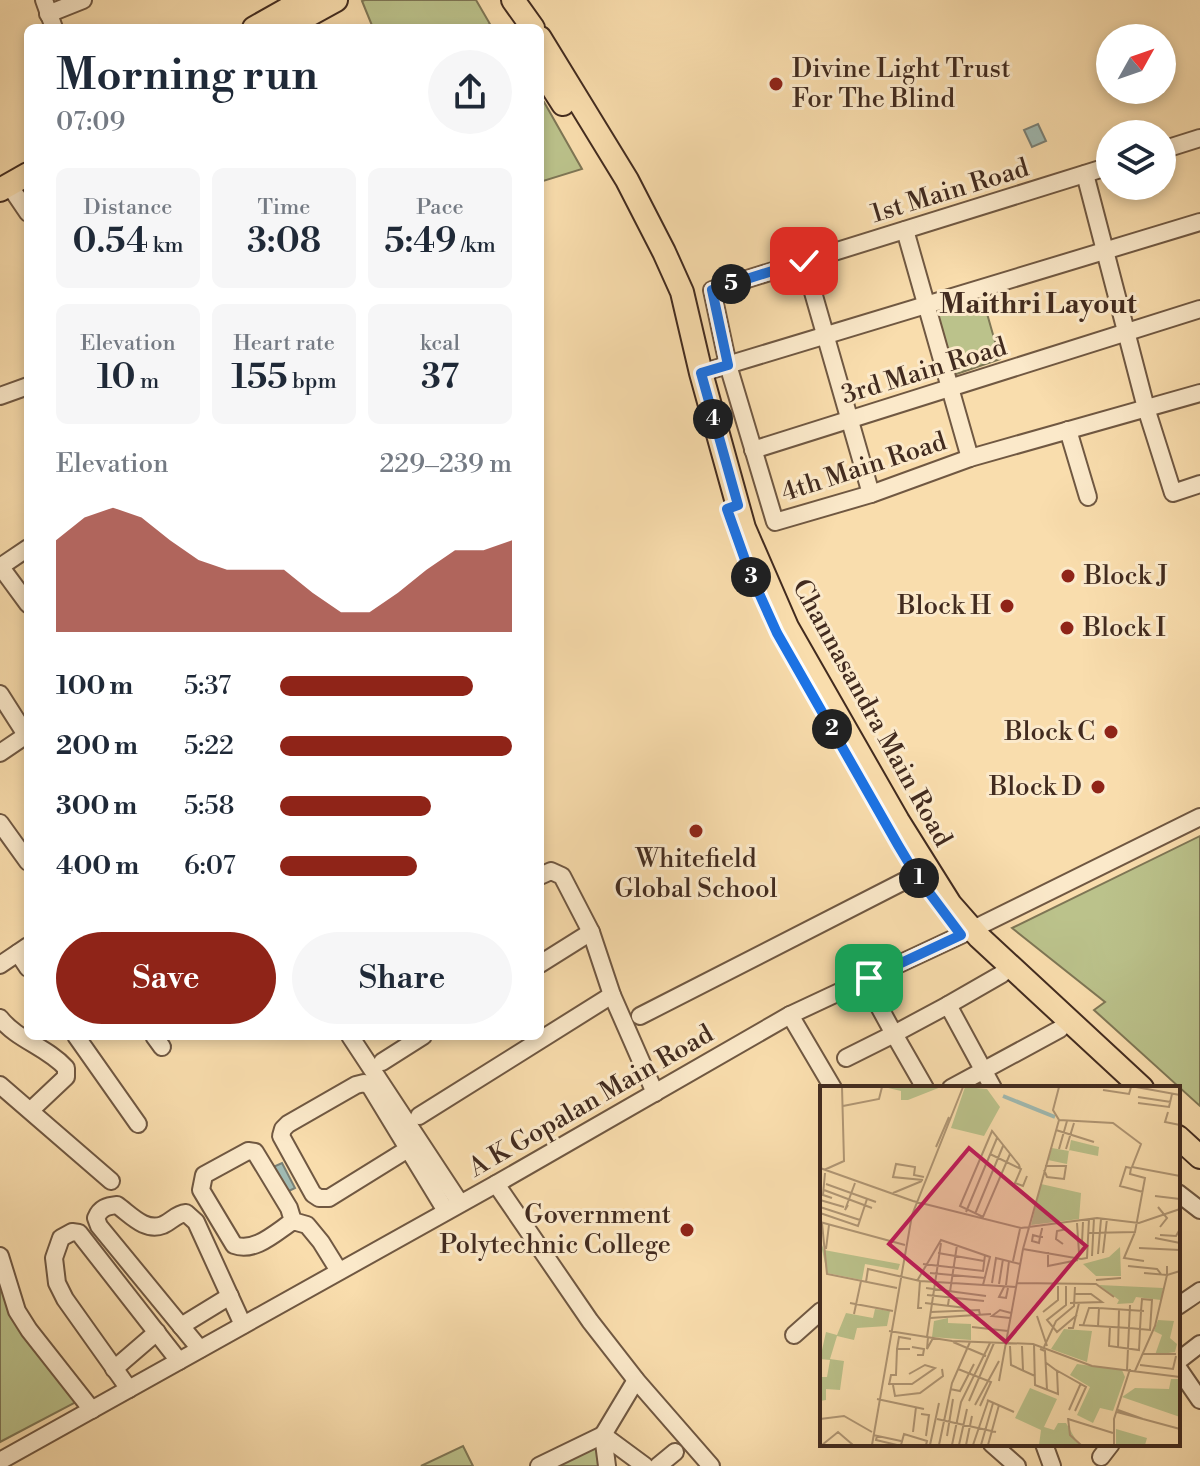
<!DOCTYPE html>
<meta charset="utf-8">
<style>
:root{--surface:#fff;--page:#f6f6f7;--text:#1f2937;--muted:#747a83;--accent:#8f2418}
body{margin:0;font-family:"Libre Bodoni",serif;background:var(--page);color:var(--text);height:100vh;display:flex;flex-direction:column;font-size:30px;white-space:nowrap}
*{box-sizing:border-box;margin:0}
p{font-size:26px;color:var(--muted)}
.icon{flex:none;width:44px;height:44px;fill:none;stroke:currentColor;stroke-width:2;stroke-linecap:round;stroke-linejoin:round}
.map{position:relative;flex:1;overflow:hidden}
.drawer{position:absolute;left:24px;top:24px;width:520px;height:1016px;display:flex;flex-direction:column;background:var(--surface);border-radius:12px;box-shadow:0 4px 12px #0003}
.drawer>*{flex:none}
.needle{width:52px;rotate:50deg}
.fabs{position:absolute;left:1096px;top:24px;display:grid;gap:16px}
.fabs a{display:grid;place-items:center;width:80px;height:80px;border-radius:50%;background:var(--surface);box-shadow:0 4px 12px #0003;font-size:40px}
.pin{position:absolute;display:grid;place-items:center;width:68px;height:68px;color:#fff;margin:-34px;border-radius:16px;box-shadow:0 4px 12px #0006}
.km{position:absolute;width:40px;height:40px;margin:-20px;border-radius:50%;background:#222;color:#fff;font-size:22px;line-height:40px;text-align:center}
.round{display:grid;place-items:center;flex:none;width:84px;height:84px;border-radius:42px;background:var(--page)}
.overview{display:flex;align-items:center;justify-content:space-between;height:136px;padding:0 32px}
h1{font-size:44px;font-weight:600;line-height:60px}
.stats{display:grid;grid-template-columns:repeat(3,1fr);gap:12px;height:136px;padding:8px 32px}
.stats div{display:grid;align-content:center;border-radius:12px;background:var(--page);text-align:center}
.stats b{font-size:34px;font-weight:600}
.stats small{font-size:22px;font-weight:400}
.stats p{font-size:22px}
.chart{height:224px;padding:16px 32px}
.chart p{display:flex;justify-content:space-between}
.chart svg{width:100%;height:144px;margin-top:8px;fill:var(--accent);opacity:.7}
.cta{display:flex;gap:16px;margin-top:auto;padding:16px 32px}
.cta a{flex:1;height:92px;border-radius:48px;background:var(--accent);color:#fff;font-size:32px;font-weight:600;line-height:92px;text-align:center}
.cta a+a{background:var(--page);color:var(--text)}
ul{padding:0 32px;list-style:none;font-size:26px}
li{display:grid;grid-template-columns:128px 96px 1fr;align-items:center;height:60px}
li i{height:20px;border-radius:10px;background:var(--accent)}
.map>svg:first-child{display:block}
.green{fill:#bbc28b;stroke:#7e7655;stroke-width:2}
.water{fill:#a0bab2;stroke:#7a8177;stroke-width:2}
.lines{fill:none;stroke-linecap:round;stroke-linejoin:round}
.minor-casing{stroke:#705842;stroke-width:20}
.major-casing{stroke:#422b1f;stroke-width:26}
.minor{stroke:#fbe9ca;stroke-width:16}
.major{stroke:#f9ddad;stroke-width:22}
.route-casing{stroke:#fff;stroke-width:16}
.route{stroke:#1a73e8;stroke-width:10}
.poi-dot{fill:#8f2418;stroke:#fbe9ca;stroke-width:3}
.labels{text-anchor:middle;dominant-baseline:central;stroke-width:6;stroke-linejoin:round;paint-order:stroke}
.poi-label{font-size:26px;fill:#422b1f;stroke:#fbe9ca;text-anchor:end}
.street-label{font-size:26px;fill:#422b1f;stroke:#fbe9ca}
.neighbourhood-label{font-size:28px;font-weight:bold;fill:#422b1f;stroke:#fbe9ca}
.inset-river{fill:none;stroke:#a0bab2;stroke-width:4}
.inset-road{fill:none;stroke:#b09674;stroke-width:2}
.view{fill:#c2185b;fill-opacity:0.15;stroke:#c2185b;stroke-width:4}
.inset-edge{fill:none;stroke:#422b1f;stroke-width:4}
</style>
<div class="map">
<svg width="1200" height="1466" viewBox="0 0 1200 1466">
<rect width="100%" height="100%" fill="#f9ddad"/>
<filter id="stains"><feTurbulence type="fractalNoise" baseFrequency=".0025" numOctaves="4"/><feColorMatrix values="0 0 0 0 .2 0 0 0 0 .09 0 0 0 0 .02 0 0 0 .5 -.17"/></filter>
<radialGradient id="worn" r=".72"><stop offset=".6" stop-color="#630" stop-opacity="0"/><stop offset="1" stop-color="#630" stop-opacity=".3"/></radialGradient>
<g class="green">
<path d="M365,0H476L490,24L482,28H373L362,1Z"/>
<path d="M544,102L582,169L540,182V103Z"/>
<path d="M982,296L1000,359L948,377L930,311Z"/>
<path d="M1200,836V1106L1094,1010L1105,1002L1012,928Z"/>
<path d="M0,1280L80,1400L0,1442Z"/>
<path d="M597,1444L600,1466H552Z"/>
<path d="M463,1446L473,1466H421Z"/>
</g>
<g class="water">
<path d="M1038,124L1046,141L1032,147L1024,130Z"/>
<path d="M282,1163L295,1188L285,1193L271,1168Z"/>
</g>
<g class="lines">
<defs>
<g id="minor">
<path d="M44,0L54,28"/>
<path d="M48,14L83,0"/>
<path d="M1162,150L1200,138"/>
<path d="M1110,166L712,290L728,365L775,522L871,494L970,458L1200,393"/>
<path d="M1085,174L1146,408L1173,493L1200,484"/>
<path d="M9,185L28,213"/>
<path d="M905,230L970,458"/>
<path d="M804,261L871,494"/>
<path d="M701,373L1200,222"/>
<path d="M0,396L28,386"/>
<path d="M1068,430L1088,497"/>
<path d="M753,450L1200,309"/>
<path d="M0,566L28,604"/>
<path d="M0,567L28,548"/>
<path d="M0,694L28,738"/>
<path d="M0,753L28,734"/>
<path d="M0,823L28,862"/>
<path d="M540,876L551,871L562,876L591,932L612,995L655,1093"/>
<path d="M18,953L28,968"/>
<path d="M540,964L591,932"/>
<path d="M0,965L28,946"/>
<path d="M948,1005L1002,974"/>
<path d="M790,1015L833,1088"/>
<path d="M640,1016L916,875"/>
<path d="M0,1018C17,1040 47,1047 66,1068V1077L31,1110"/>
<path d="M76,1036L138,1124"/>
<path d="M154,1036L162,1047"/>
<path d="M350,1036L460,1203"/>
<path d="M846,1058L894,1034L876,1001"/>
<path d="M382,1062L423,1036"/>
<path d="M0,1085L111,1181"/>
<path d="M925,1088L894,1034L948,1005L993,1088"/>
<path d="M951,1088L1060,1029"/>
<path d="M419,1116L612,995"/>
<path d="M408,1149L329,1198H319L313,1194L281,1136L283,1129L288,1124L356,1085L364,1083L370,1086L446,1211"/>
<path d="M496,1184L590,1321L636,1380L711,1466"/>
<path d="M1178,1193L1200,1210"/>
<path d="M293,1221C276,1232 255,1253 234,1245L201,1190L204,1175L248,1151L255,1152L289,1208L293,1221L307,1225L321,1242L339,1271"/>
<path d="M0,1256L17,1311L29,1330L92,1410"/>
<path d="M1178,1306L1200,1291"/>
<path d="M181,1326L230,1296"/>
<path d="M794,1335L821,1311"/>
<path d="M200,1349L99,1226L96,1218C100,1208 107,1206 117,1205C131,1215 145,1232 163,1225C172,1221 176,1214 186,1213L196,1222L243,1325"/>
<path d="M1178,1361L1200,1344"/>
<path d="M1178,1368L1200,1400"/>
<path d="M114,1369L157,1332"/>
<path d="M129,1389L65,1299L57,1283L54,1258L61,1238L72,1232L79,1233L179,1361"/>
<path d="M992,1444L1017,1466"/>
<path d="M1044,1444L1052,1466"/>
<path d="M1101,1457L1111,1444"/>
<path d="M0,1461L496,1184L790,1015L961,935L1200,817"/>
<path d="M539,1466L603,1435L645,1466"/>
<path d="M607,1466L603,1435L636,1380"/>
<path d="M658,1466L675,1452"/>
</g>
<g id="major">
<path d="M513,0L533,28"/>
<path d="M254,28L302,1"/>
<path d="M285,28L336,0"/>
<path d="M540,38L627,180L664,252L682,292L701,373L744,528L787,627L898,821L950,904L979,937L1142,1088"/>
<path d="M540,68L563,104"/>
<path d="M0,190L28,174"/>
<path d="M1178,1137L1200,1157"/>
</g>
</defs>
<use href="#minor" class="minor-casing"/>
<use href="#major" class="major-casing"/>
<use href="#minor" class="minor"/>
<use href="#major" class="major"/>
</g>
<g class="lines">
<defs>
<path id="route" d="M804,261L712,290L728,365L701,373L738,505L727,509L749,571L777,633L898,845L916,875L961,935L869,978"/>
</defs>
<use href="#route" class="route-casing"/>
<use href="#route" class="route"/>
</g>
<g class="poi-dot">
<circle cx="776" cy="84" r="8"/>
<circle cx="1068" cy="576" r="8"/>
<circle cx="1007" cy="606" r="8"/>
<circle cx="1067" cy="628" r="8"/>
<circle cx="1111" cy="732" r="8"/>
<circle cx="1098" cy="787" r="8"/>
<circle cx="696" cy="831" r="8"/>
<circle cx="687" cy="1230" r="8"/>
</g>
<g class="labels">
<g class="poi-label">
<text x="792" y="69" text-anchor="start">Divine Light Trust<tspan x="792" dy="30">For The Blind</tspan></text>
<text x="1084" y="576" text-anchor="start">Block J</text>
<text x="991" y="606">Block H</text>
<text x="1083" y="628" text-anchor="start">Block I</text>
<text x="1095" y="732">Block C</text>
<text x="1082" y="787">Block D</text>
<text x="696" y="859" text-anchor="middle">Whitefield<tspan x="696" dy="30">Global School</tspan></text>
<text x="671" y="1215">Government<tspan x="671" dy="30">Polytechnic College</tspan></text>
</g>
<g class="street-label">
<text transform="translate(950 191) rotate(-17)">1st Main Road</text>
<text transform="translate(924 371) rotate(-17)">3rd Main Road</text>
<text transform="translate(864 467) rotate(-18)">4th Main Road</text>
<text transform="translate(872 713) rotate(61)">Channasandra Main Road</text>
<text transform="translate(591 1101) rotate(-30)">A K Gopalan Main Road</text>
</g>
<g class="neighbourhood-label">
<text x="1038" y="304">Maithri Layout</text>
</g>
</g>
<g transform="translate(820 1086)">
<rect width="360" height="360" fill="#f9ddad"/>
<path d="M64,1H121L88,14H81V5ZM145,1L167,3L180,21L164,50L131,42ZM251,54L279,61L278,70L249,64L247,78L228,74L232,62L249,65ZM221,98L261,107L259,133L211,139ZM0,154L4,164L80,178L78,184L45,178L42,194L7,187ZM300,161L301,190H276L263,178L289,171ZM279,199L343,202L341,214L316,211L313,217L297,218L299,214ZM55,223L70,225L67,240L37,242L34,254L17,250L10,273L24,275L20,304L6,303V314L0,315V291H7L10,274L0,273L6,246L17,249L26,227L53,232ZM128,232V237L151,238V254L112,251L114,235ZM338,234L354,235L350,252L357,258L355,266L335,269L342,249L334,245ZM244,243L272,245L267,276L231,263ZM257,278L302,284L305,291L293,325L280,322L273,337L257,329L270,301L250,289ZM351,293H360V331L302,311L315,302L349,303ZM210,302L237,313L224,341L234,344L238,337H246L259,359H219L221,344L195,332ZM296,343L327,352L325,359H296Z" fill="#bbc28b"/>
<path class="inset-river" d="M183,10L235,31"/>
<path class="inset-road" d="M316,1L360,9M283,4L309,8L311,1M318,11L351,16M318,17L349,21L352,8M23,20L59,13L62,1M348,26L345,36L360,39M239,34L293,37L321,58L312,81L360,90M236,44L274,56M116,61L129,31M239,63L247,35M246,63L254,37M170,68L201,83L195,97L203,100L207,90M190,68L163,131L140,120L172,45L199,79L200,82M0,82L93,115L201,142L277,132L319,137L360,123M4,84L24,75L22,1M224,84L227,91L244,93L246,80H225M5,87L3,109L12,112M103,94L73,91L76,78L95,81L94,89L104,91M6,98L56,116M4,104L52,122M73,107L102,95M335,110L360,113M0,114L24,121M28,119L25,124L35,97M0,121L40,134M338,121L347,132L340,141M146,126L177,52M0,127L38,140L47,113M155,128L183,60M0,136L85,159M2,137L7,188L77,202M257,137L259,167M222,142V143L220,151L219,157L212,155L213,149L220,151H223M315,146L304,172L324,175M268,147L315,146L325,92L310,88L311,82L306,81L300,100L323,106M340,149L356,150L360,143M335,152L360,157M257,155L262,156L263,136M243,158L236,153L237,145L247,143M319,162L360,164M6,163L9,139M203,163L261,173M228,166V180L258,174M118,167L164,175M283,167L287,133M278,168L281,133M272,170L274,132M261,173L267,172L269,133M193,175L200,143M103,178L163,185L165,169M308,180L337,183L341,188M110,187L165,192M324,187L347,189V180M276,194L301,192M97,195L121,154L170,171L163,199M100,195L98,222H102M46,196L48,183L100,195L196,201M172,197L176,172L200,178M197,197L276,198L294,211M179,198L183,173M186,199L189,175M246,200V219L227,234L237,246L257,229M184,201L179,211L186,212L188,202M106,202L166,210M107,209L164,215M30,217L73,225M105,217L146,222M250,217L282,216L271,208H255M128,219L137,159M111,226L159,224L160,229M223,226L238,214V200M34,228L41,195M217,230L227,260M110,232L171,228M190,232L172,230L180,224L191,227M259,239L309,242L320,243L330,244L332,214L322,213L321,225L320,243L319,264L289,260L290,241M263,240L269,222H279M278,240L279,222L324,225M152,241L188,245M248,242H253L259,217M69,245L132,255L213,258L272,280L360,291M107,251L121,157M108,251L107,263L113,252M133,256L166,270M214,258L215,299L238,308L237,285L225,276M190,260L191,279L215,290M202,260L203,284M92,261L104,263L103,269H97M224,261L236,235L254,220L255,201M77,263L79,251L91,253M220,263L225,265L227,304M298,263L299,224M322,268H356M320,279L353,283L356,270M138,283L171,296L160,320M236,284L266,301L255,325M307,284L310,219M315,285L335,240L347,189L360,185M179,295L203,163L239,34L233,24L239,1M68,298H92L115,282L105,279L89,288M69,299L71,289H76L77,263H90M73,299L75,310L100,307L123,290L122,283M130,303L140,305L154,278M57,313L104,323M167,314L194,326M149,315L174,257M155,319L179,275M249,324L261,297M297,326L323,333L298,324M101,328L109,329L106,350M248,332L250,349L261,359M0,333L24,330L52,346M117,333L176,346M248,333L293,347M323,333L360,343M93,346L96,321M53,349L81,355M57,350L56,354L77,359M127,350L133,313M2,359L18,346L33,359M52,359L92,129L143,1M81,359L84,348L107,355L106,359M110,359L119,317M119,359L132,297L150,256M132,359L141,316L170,257M139,359L147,323M146,359L152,330M153,359L168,315M161,359L173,317M168,359L179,319M294,359V333L310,283"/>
<path class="view" d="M149,62L266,160L186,256L69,158Z"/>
<rect width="360" height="360" class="inset-edge"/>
</g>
<rect width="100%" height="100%" filter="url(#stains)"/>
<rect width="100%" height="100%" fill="url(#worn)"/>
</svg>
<div class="fabs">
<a><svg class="needle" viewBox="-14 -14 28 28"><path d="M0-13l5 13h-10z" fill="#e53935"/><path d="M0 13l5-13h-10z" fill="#747a83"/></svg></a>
<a><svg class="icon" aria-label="layers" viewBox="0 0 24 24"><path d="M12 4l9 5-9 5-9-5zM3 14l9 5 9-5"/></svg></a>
</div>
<div class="pin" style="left:869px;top:978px;background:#1e9e55"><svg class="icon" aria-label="arrive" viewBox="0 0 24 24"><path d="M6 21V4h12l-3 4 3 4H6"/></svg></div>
<div class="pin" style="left:804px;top:261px;background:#d93025"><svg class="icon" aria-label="check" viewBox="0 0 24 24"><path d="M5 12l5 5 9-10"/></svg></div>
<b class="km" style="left:919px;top:878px">1</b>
<b class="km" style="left:832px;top:729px">2</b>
<b class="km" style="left:751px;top:577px">3</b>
<b class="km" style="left:713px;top:419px">4</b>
<b class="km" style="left:731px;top:284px">5</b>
<section class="drawer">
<div class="overview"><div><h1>Morning run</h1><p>07:09</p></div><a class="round"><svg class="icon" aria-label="share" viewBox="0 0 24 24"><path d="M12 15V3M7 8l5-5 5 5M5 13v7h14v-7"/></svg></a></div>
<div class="stats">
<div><p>Distance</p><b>0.54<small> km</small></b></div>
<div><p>Time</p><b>3:08</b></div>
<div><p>Pace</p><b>5:49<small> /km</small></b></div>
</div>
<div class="stats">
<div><p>Elevation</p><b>10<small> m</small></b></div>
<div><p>Heart rate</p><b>155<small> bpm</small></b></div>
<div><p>kcal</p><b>37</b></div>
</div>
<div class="chart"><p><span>Elevation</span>229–239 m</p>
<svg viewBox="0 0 160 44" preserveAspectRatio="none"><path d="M0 44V16L10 9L20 6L30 9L40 16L50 22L60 25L70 25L80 25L90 32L100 38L110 38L120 32L130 25L140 19L150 19L160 16V44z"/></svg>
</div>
<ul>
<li><b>100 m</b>5:37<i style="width:83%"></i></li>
<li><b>200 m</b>5:22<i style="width:100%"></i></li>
<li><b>300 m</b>5:58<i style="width:65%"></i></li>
<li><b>400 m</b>6:07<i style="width:59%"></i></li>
</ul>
<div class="cta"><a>Save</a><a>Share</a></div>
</section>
</div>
